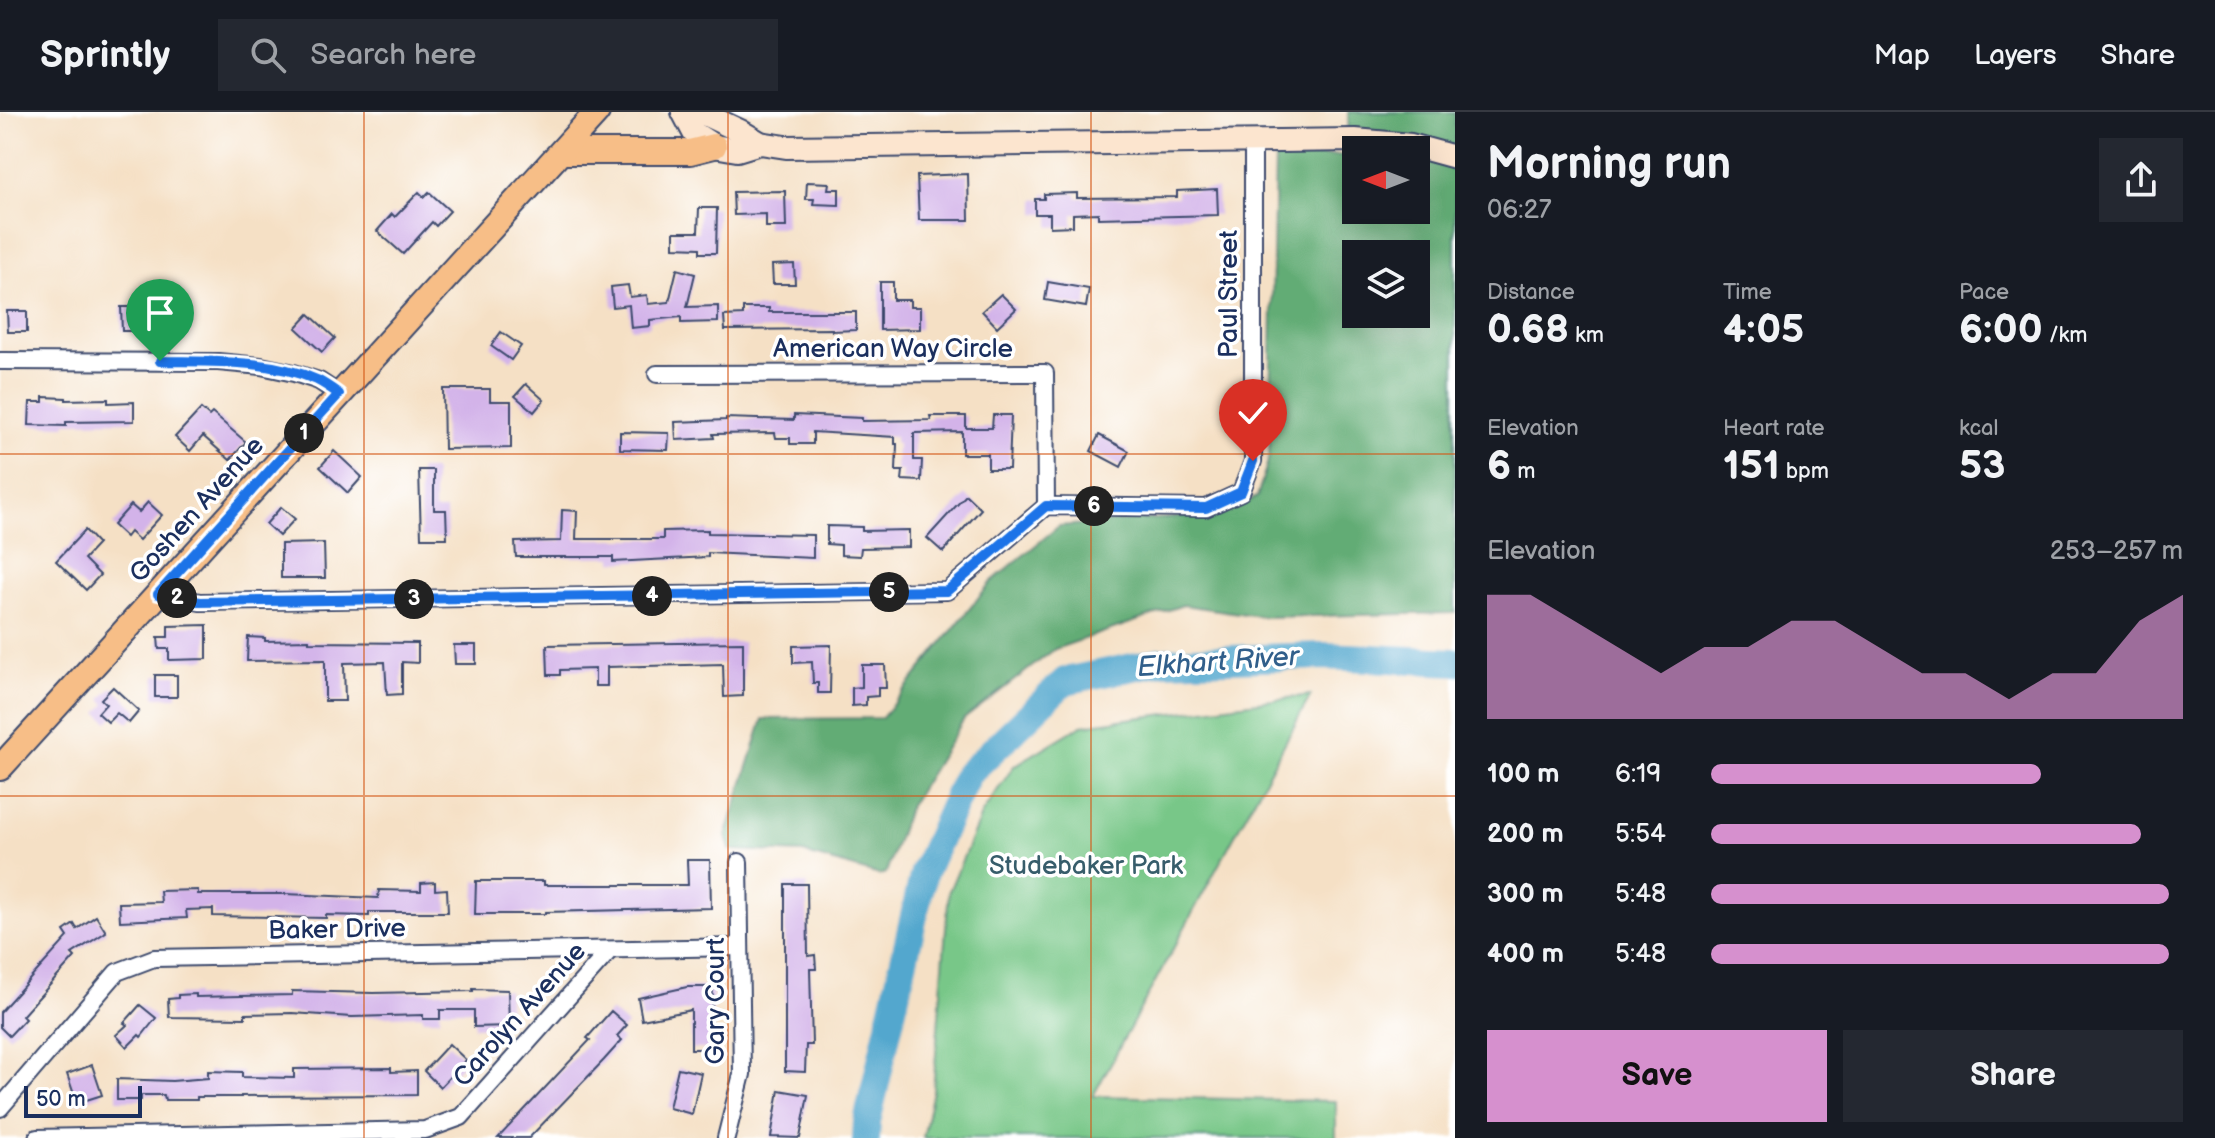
<!DOCTYPE html>
<meta charset="utf-8">
<style>
:root{--surface:#171b24;--page:#242831;--text:#f1f3f6;--muted:#9ea1a6;--line:#363941;--accent:#d690ce}
body{margin:0;font-family:"Balsamiq Sans",sans-serif;background:var(--page);color:var(--text);height:100vh;display:flex;flex-direction:column;font-size:30px;white-space:nowrap}
*{box-sizing:border-box;margin:0}
p{font-size:26px;color:var(--muted)}
.icon{flex:none;width:44px;height:44px;fill:none;stroke:currentColor;stroke-width:2;stroke-linecap:round;stroke-linejoin:round}
.map{position:relative;flex:1;overflow:hidden}
.details{display:flex;flex-direction:column;background:var(--surface);width:760px}
.details>*{flex:none}
.needle{width:52px;rotate:270deg}
.fabs{position:absolute;left:1342px;top:24px;display:grid;gap:16px}
.fabs a{display:grid;place-items:center;width:88px;height:88px;border-radius:0px;background:var(--surface);box-shadow:0 8px 32px #0002;font-size:40px}
.scale{position:absolute;left:24px;bottom:20px;width:118px;box-sizing:border-box;padding-left:8px;border:4px solid #1b2f5e;border-top:0;font-size:22px;line-height:28px;white-space:nowrap;color:#1b2f5e;-webkit-text-stroke:6px #fff;paint-order:stroke}
.pin{position:absolute;display:grid;place-items:center;width:68px;height:68px;color:#fff;margin:-82px -34px;border-radius:50% 50% 50% 0;rotate:-45deg;box-shadow:0 0 8px #0007}
.pin .icon{rotate:45deg}
.km{position:absolute;width:40px;height:40px;margin:-20px;border-radius:50%;background:#222;color:#fff;font-size:22px;line-height:40px;text-align:center}
.round{display:grid;place-items:center;flex:none;width:84px;height:84px;border-radius:0px;background:var(--page)}
.headline{display:flex;align-items:center;justify-content:space-between;height:136px;padding:0 32px}
h1{font-size:44px;font-weight:800;line-height:60px}
.stats{display:grid;grid-template-columns:repeat(3,1fr);gap:12px;height:136px;padding:8px 32px}
.stats div{display:grid;align-content:center}
.stats b{font-size:40px;font-weight:800}
.stats small{font-size:22px;font-weight:400}
.stats p{font-size:22px}
.chart{height:224px;padding:16px 32px}
.chart p{display:flex;justify-content:space-between}
.chart svg{width:100%;height:144px;margin-top:8px;fill:var(--accent);opacity:.7}
.cta{display:flex;gap:16px;margin-top:auto;padding:16px 32px}
.cta a{flex:1;height:92px;border-radius:0px;background:var(--accent);color:#111;font-size:32px;font-weight:800;line-height:92px;text-align:center}
.cta a+a{background:var(--page);color:var(--text)}
ul{padding:0 32px;list-style:none;font-size:26px}
li{display:grid;grid-template-columns:128px 96px 1fr;align-items:center;height:60px}
li i{height:20px;border-radius:10px;background:var(--accent)}
header{display:flex;align-items:center;gap:48px;box-sizing:border-box;height:112px;padding:0 40px;background:var(--surface);border-bottom:2px solid var(--line)}
header strong{font-size:38px}
nav{display:flex;gap:44px;margin-inline-start:auto;font-size:28px}
.search{width:560px;height:72px;background:var(--page);display:flex;align-items:center;gap:20px;box-sizing:border-box;padding:0 28px;border-radius:0px;color:var(--muted);font-size:30px}
main{display:flex;flex:1;min-height:0}
.map>svg:first-child{display:block}
.green{fill:#78c788;stroke:#4a7b73;stroke-width:2}
.forest{fill:#62ac74;stroke:#3e6e69;stroke-width:2;fill-rule:evenodd}
.lines{fill:none;stroke-linecap:round;stroke-linejoin:round}
.river{stroke:#52a7ce;stroke-width:28}
.building{fill:#d3b3e9}
.street-casing{stroke:#3c4a6d;stroke-width:20}
.secondary-casing{stroke:#3c4a6d;stroke-width:26}
.primary-casing{stroke:#3c4a6d;stroke-width:28}
.street{stroke:#fff;stroke-width:16}
.secondary{stroke:#fce5cf;stroke-width:22}
.primary{stroke:#f7be87;stroke-width:24}
.route-casing{stroke:#fff;stroke-width:16}
.route{stroke:#1a73e8;stroke-width:10}
.grid{fill:none;stroke:#d45514;stroke-width:2;stroke-opacity:0.55}
.labels{text-anchor:middle;dominant-baseline:central;stroke-width:7;stroke-linejoin:round;paint-order:stroke}
.street-label{font-size:26px;fill:#1b2f5e;stroke:#fff}
.park-label{font-size:26px;fill:#375d6b;stroke:#fff}
.water-label{font-size:28px;font-style:italic;fill:#315f8b;stroke:#fff}
</style>
<header>
<strong>Sprintly</strong>
<div class="search"><svg class="icon" aria-label="search" viewBox="0 0 24 24"><circle cx="10" cy="10" r="6"/><path d="M15 15l6 6"/></svg>Search here</div>
<nav><a>Map</a><a>Layers</a><a>Share</a></nav>
</header>
<main>
<div class="map">
<svg width="1455" height="1026" viewBox="0 0 1455 1026">
<rect width="100%" height="100%" fill="#fff"/>
<filter id="ink" filterUnits="userSpaceOnUse"><feTurbulence type="fractalNoise" baseFrequency=".0125" numOctaves="2"/><feDisplacementMap in="SourceGraphic" scale="16" xChannelSelector="R" yChannelSelector="G"/><feConvolveMatrix kernelMatrix="1 2 1 2 8 2 1 2 1" color-interpolation-filters="sRGB"/></filter>
<filter id="wash" filterUnits="userSpaceOnUse"><feTurbulence type="fractalNoise" baseFrequency=".006" numOctaves="4" result="noise"/><feDisplacementMap in="SourceGraphic" scale="32" xChannelSelector="R" yChannelSelector="G"/><feGaussianBlur stdDeviation="1.8" result="paint"/><feColorMatrix in="noise" values="0 0 0 0 0 0 0 0 0 0 0 0 0 0 0 0 0 1.4 0 .05"/><feComposite in="paint" operator="in"/></filter>
<g filter="url(#wash)">
<rect width="100%" height="100%" fill="#f5e0c5"/>
<path class="green" d="M1311,583L1093,984L1336,989V1026H923L933,979L949,779L982,701L1014,654L1082,613Z"/>
<path class="forest" d="M1348,0H1455V501L1266,505L1183,493L1055,537L964,607L908,697L886,761L879,763L803,741L730,738L726,724L763,607L882,606L991,470L1059,414L1221,402L1257,385L1269,345L1275,45L1349,43ZM1356,38H1416V98H1356ZM1356,142H1416V202H1356Z"/>
<g class="lines">
<path class="river" d="M866,1026L867,1010L924,760L967,663L1065,569L1162,549L1324,544L1455,550"/>
</g>
<g id="blocks">
<g class="building">
<path d="M968,62L969,108H919L917,64Z"/>
<path d="M807,70L829,71L828,77H839V93L813,92L814,87H806Z"/>
<path d="M1217,77L1218,103L1098,106V101L1073,102V114L1050,115V102H1035V87H1044V82L1077,81V86L1177,85V79Z"/>
<path d="M785,79L786,115H766V102L734,103L733,80Z"/>
<path d="M419,80L424,85L429,80L450,99L436,114L432,110L403,142L377,119L392,102L395,105Z"/>
<path d="M699,96H717L716,141H700V136L674,135V120H698Z"/>
<path d="M794,152L795,172H773L772,153Z"/>
<path d="M677,157L695,162L687,195L718,194V210L681,211V205L650,208V214L631,216L629,193L613,195L611,175L628,173L630,185L647,183L648,192L669,190Z"/>
<path d="M880,170H893V188H910V195H920V217L880,218Z"/>
<path d="M1048,170L1089,177L1086,195L1045,188Z"/>
<path d="M1001,182L1016,197L997,215L982,199Z"/>
<path d="M121,195H161L162,223H145V219H122Z"/>
<path d="M743,196H769V200H856V218L832,219V217L725,218L724,204L743,203Z"/>
<path d="M7,199H27V220H8Z"/>
<path d="M309,202L335,226L322,240L296,216Z"/>
<path d="M501,220L521,234L511,248L491,234Z"/>
<path d="M526,272L544,288L534,300L515,284Z"/>
<path d="M443,277H490V289H511V336L444,337Z"/>
<path d="M43,285L66,286V288L108,287V291L134,290V309L66,310V314L29,313L30,290H43Z"/>
<path d="M201,297L209,304L212,301L246,330L230,348L203,324L190,339L175,325Z"/>
<path d="M794,303L862,306V309L931,308L930,304H966V316H992L993,303H1011L1009,357H988V342H962V320L914,321V348H922L921,369L902,368L903,359H896L897,332H895V325L813,320V332H790V326H776L775,321L713,322L714,326L676,328L675,310L726,308V306L794,308Z"/>
<path d="M620,320L669,321L668,338L620,337Z"/>
<path d="M1099,323L1129,339L1121,355L1091,339Z"/>
<path d="M334,339L362,365L348,381L320,355Z"/>
<path d="M419,358H434V398H446L447,426H421Z"/>
<path d="M966,383L981,397L943,440L927,426Z"/>
<path d="M148,390L162,403L139,428L130,420L126,425L113,413L131,393L139,400Z"/>
<path d="M281,395L295,407L279,424L266,412Z"/>
<path d="M562,398L577,399L576,427H663V419L708,418V421L813,423V446L708,441V445L613,450V445H516L515,430L561,429Z"/>
<path d="M827,414L862,415V419L909,418V435L861,436L860,444L841,443V433L827,432Z"/>
<path d="M85,418L98,432L84,447L100,463L86,478L56,449Z"/>
<path d="M324,431L325,466H281V432Z"/>
<path d="M207,513V547L169,548V537H159L158,525H168V514Z"/>
<path d="M248,525L265,526V529L309,528V530L418,531V551L402,550V582L387,583L385,550L344,551L345,589H325V548L247,549Z"/>
<path d="M743,530V584L724,585L723,552L607,555V574H595V557L560,558V563H548L547,533Z"/>
<path d="M454,533H476V552H455Z"/>
<path d="M831,533L830,581H818V571H813L812,550L793,551V534Z"/>
<path d="M862,553H885L886,576H878V584L866,585V593L852,594V576L862,575Z"/>
<rect x="155" y="563" width="22" height="22"/>
<path d="M113,575L139,599L129,611L117,601L108,610L98,601L106,592L101,587Z"/>
<path d="M687,748H710L711,796L545,800V802H475L476,769H544V773H688Z"/>
<path d="M435,770V778L447,777L448,800H369V804L326,803V806L213,804V797L186,798L187,806L120,809L119,791L161,790L160,779L198,778V782H285L378,786L379,778L421,779V771Z"/>
<path d="M785,772H807L808,844L815,843L816,857H810L812,933H806L805,960L785,959Z"/>
<path d="M96,804L106,820L72,842L75,845L22,904L25,907L9,924L0,915V900L68,825L64,819L74,812L77,817Z"/>
<path d="M687,875H713L710,937H691V898L642,908L638,886Z"/>
<path d="M473,877L508,878L509,914L474,915V898H440V907H423V903L352,905L292,901L245,902V906L169,905L168,887L178,886V883L196,882V885L292,883V879L373,881L473,879Z"/>
<path d="M140,893L156,906L141,925L139,923L127,935L116,923L127,913L124,911Z"/>
<path d="M611,899L627,913L617,924L622,928L604,948L529,1026H498L590,928L587,926Z"/>
<path d="M449,932L466,948L440,975L424,959Z"/>
<path d="M92,953L102,983L77,991L67,962Z"/>
<path d="M391,956V960L417,959V983L241,984V985H197V988H165L164,983H141V988H117V967L172,969L208,966V959L242,960V965L294,966V957Z"/>
<path d="M678,956L701,961L692,1002L669,996Z"/>
<path d="M779,978L808,983L800,1026L771,1025Z"/>
</g>
</g>
</g>
<g filter="url(#ink)">
<use href="#blocks" fill-opacity="0" stroke="#3c4a6d" stroke-width="2"/>
<g class="lines">
<defs>
<g id="street">
<path d="M0,249L218,250L261,254L294,261L319,269L339,282"/>
<path d="M657,262L1045,261L1046,394"/>
<path d="M158,482L200,490L947,479L1046,394L1206,396L1241,380L1253,349V30"/>
<path d="M0,996L117,860L154,846L740,835"/>
<path d="M37,1026L425,1018L461,1005L610,838"/>
<path d="M726,1026L742,962L739,750"/>
</g>
<g id="secondary">
<path d="M683,0L694,21L714,34L737,38L760,31"/>
<path d="M700,0L740,19L760,31L786,35L1355,28L1411,33L1455,45"/>
</g>
<g id="primary">
<path d="M562,40H690L714,34"/>
<path d="M0,656L597,0"/>
</g>
</defs>
<use href="#street" class="street-casing"/>
<use href="#secondary" class="secondary-casing"/>
<use href="#primary" class="primary-casing"/>
<use href="#street" class="street"/>
<use href="#secondary" class="secondary"/>
<use href="#primary" class="primary"/>
</g>
</g>
<g class="lines" filter="url(#ink)">
<defs>
<path id="route" d="M160,249C211,250 269,247 317,268C325,272 332,277 339,282L158,482L200,490L947,479L1046,394L1206,396L1241,380L1253,349"/>
</defs>
<use href="#route" class="route-casing"/>
<use href="#route" class="route"/>
</g>
<path class="grid" d="M364,0V1026M728,0V1026M1091,0V1026M0,342H1455M0,684H1455"/>
<g class="labels">
<g class="street-label">
<text transform="translate(1229 182) rotate(-90)">Paul Street</text>
<text x="893" y="237">American Way Circle</text>
<text transform="translate(197 398) rotate(-48)">Goshen Avenue</text>
<text transform="translate(337 818) rotate(-1)">Baker Drive</text>
<text transform="translate(716 889) rotate(-90)">Gary Court</text>
<text transform="translate(520 903) rotate(-48)">Carolyn Avenue</text>
</g>
<g class="park-label">
<text x="1086" y="754">Studebaker Park</text>
</g>
<g class="water-label">
<text transform="translate(1218 550) rotate(-4)">Elkhart River</text>
</g>
</g>
</svg>
<div class="fabs">
<a><svg class="needle" viewBox="-14 -14 28 28"><path d="M0-13l5 13h-10z" fill="#e53935"/><path d="M0 13l5-13h-10z" fill="#9ea1a6"/></svg></a>
<a><svg class="icon" aria-label="layers" viewBox="0 0 24 24"><path d="M12 4l9 5-9 5-9-5zM3 14l9 5 9-5"/></svg></a>
</div>
<div class="scale">50 m</div>
<div class="pin" style="left:160px;top:249px;background:#1e9e55"><svg class="icon" aria-label="arrive" viewBox="0 0 24 24"><path d="M6 21V4h12l-3 4 3 4H6"/></svg></div>
<div class="pin" style="left:1253px;top:349px;background:#d93025"><svg class="icon" aria-label="check" viewBox="0 0 24 24"><path d="M5 12l5 5 9-10"/></svg></div>
<b class="km" style="left:304px;top:321px">1</b>
<b class="km" style="left:177px;top:486px">2</b>
<b class="km" style="left:414px;top:487px">3</b>
<b class="km" style="left:652px;top:484px">4</b>
<b class="km" style="left:889px;top:480px">5</b>
<b class="km" style="left:1094px;top:394px">6</b>
</div>
<section class="details">
<div class="headline"><div><h1>Morning run</h1><p>06:27</p></div><a class="round"><svg class="icon" aria-label="share" viewBox="0 0 24 24"><path d="M12 15V3M7 8l5-5 5 5M5 13v7h14v-7"/></svg></a></div>
<div class="stats">
<div><p>Distance</p><b>0.68<small> km</small></b></div>
<div><p>Time</p><b>4:05</b></div>
<div><p>Pace</p><b>6:00<small> /km</small></b></div>
</div>
<div class="stats">
<div><p>Elevation</p><b>6<small> m</small></b></div>
<div><p>Heart rate</p><b>151<small> bpm</small></b></div>
<div><p>kcal</p><b>53</b></div>
</div>
<div class="chart"><p><span>Elevation</span>253–257 m</p>
<svg viewBox="0 0 160 44" preserveAspectRatio="none"><path d="M0 44V6L10 6L20 14L30 22L40 30L50 22L60 22L70 14L80 14L90 22L100 30L110 30L120 38L130 30L140 30L150 14L160 6V44z"/></svg>
</div>
<ul>
<li><b>100 m</b>6:19<i style="width:70%"></i></li>
<li><b>200 m</b>5:54<i style="width:91%"></i></li>
<li><b>300 m</b>5:48<i style="width:97%"></i></li>
<li><b>400 m</b>5:48<i style="width:97%"></i></li>
</ul>
<div class="cta"><a>Save</a><a>Share</a></div>
</section>
</main>
